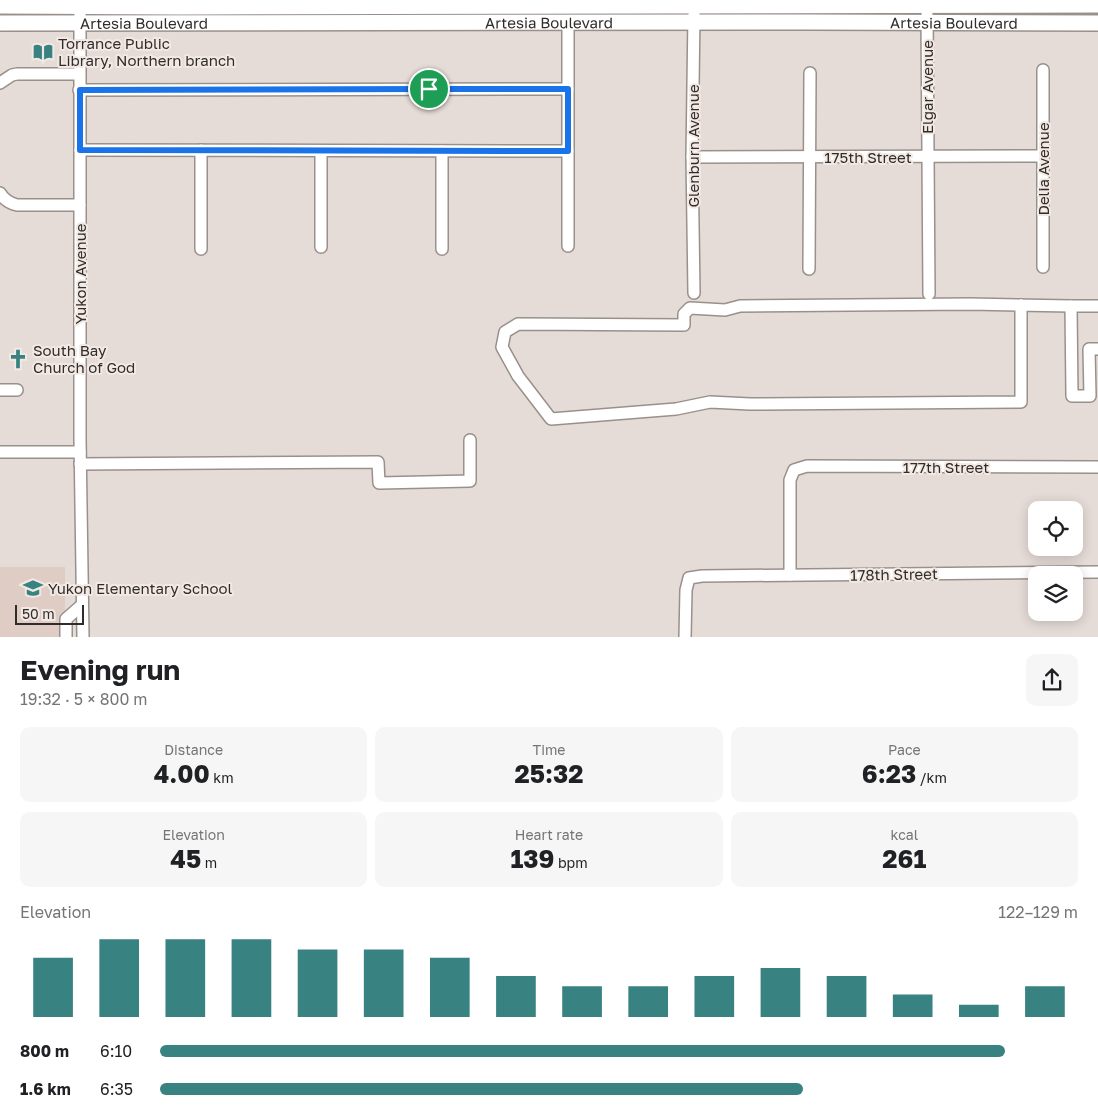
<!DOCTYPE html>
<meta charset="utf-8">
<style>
:root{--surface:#fff;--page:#f6f6f6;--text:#202124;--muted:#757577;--accent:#398282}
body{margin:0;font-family:"Golos Text",sans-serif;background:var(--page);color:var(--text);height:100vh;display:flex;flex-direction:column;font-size:19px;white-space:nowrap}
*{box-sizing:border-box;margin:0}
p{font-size:16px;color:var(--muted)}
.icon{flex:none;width:28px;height:28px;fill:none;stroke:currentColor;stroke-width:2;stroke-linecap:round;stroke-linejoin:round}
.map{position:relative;height:637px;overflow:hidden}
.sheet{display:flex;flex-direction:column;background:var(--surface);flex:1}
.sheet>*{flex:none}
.tools{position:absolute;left:1028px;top:501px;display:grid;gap:10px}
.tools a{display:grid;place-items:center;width:55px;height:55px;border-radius:10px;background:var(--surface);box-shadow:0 2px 12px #0003;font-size:25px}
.scale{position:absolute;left:15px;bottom:12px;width:69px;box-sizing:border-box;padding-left:5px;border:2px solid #302c2a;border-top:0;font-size:14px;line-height:18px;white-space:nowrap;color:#302c2a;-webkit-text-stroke:4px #f3e9e4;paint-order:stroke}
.pin{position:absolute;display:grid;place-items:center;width:42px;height:42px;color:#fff;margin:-21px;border:2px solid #fff;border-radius:50%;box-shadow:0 1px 5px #0007}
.round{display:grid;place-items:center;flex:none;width:52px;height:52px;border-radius:10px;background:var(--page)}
.headline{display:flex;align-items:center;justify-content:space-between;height:85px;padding:0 20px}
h1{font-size:28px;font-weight:700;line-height:38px}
.stats{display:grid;grid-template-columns:repeat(3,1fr);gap:8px;height:85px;padding:5px 20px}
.stats div{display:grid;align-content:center;border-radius:10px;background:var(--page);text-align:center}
.stats b{font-size:25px;font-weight:700}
.stats small{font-size:14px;font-weight:400}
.stats p{font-size:14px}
.chart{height:140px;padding:10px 20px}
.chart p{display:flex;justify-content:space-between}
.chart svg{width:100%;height:90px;margin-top:5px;stroke:var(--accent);stroke-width:6}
ul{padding:0 20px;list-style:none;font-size:16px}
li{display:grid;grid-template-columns:80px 60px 1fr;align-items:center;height:38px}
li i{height:12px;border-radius:6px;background:var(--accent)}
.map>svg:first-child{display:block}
.built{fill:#dfcdc5}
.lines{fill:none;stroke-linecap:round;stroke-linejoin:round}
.minor-casing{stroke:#99908c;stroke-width:14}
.major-casing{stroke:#99908c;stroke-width:18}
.minor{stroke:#fff;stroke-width:11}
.major{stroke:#fff;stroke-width:15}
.route-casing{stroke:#fff;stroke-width:10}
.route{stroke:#1a73e8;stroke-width:6}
.labels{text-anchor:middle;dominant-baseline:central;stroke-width:4;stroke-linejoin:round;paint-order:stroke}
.street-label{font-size:15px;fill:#302c2a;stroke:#f3e9e4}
.poi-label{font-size:15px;fill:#302c2a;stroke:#f3e9e4;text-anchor:start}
</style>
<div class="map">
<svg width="1098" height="637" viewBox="0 0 1098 637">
<rect width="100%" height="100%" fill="#e6dcd7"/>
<path class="built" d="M0,567H65V609L70,637H0Z"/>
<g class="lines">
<defs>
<g id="minor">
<path d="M80,0V439L83,637"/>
<path d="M694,14L692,157L694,293"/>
<path d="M927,14L929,294"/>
<path d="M1043,70V267"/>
<path d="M0,83L12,75L17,74H79"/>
<path d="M79,90L568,89"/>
<path d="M80,150L568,151"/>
<path d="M692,157L1043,156"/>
<path d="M0,193C4,200 9,203 17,205H80"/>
<path d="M568,246V22"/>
<path d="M321,247V151"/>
<path d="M201,249V150"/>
<path d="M442,249V151"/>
<path d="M809,269L810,73"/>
<path d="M1021,305V402L750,404L710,402L676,409L551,419L518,376L502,347L505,332L518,324L684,325V314L690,308L725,310L740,306L970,304L1071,306"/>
<path d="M1098,306H1071L1072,396H1090L1089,349H1098"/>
<path d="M0,390H17"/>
<path d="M0,452H80"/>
<path d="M80,464L378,462L379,483L470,481V440"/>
<path d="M790,575V480L794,470L807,466L1098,467"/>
<path d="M66,637V619L82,605"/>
<path d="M685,637L686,590L689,578L702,576L1098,572"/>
</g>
<g id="major">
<path d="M0,6L178,7L1098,5"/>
<path id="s1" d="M0,23L810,22L1098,23"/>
</g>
</defs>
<use href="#minor" class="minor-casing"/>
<use href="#major" class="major-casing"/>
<use href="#minor" class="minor"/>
<use href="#major" class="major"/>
</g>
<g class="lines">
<defs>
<path id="route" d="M429,89H568V151L80,150V90Z"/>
</defs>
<use href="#route" class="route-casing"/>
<use href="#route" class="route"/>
</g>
<defs>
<symbol id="library-bare" viewBox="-9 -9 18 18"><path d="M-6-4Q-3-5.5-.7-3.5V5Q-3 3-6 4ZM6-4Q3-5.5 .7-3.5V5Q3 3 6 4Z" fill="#398282" stroke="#f3e9e4" stroke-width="2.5" paint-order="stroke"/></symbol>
<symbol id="church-bare" viewBox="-9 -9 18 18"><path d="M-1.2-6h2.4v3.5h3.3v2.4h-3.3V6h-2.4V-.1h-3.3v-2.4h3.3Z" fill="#398282" stroke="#f3e9e4" stroke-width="2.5" paint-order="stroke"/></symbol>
<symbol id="school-bare" viewBox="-9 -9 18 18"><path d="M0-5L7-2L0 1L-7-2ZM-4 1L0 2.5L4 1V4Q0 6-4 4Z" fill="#398282" stroke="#f3e9e4" stroke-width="2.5" paint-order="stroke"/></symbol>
</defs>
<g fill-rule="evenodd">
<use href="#library-bare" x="29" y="38" width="28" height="28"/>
<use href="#church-bare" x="4" y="345" width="28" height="28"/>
<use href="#school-bare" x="19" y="574" width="28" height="28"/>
</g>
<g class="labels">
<g class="street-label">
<text stroke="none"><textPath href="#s1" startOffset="549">Artesia Boulevard</textPath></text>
<text stroke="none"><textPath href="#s1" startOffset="954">Artesia Boulevard</textPath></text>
<text stroke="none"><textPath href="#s1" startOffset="144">Artesia Boulevard</textPath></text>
<text transform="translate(927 87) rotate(-90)">Elgar Avenue</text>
<text transform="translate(693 146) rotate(-90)">Glenburn Avenue</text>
<text x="868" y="157">175th Street</text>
<text transform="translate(1043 169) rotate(-90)">Delia Avenue</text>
<text transform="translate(80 274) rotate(-90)">Yukon Avenue</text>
<text x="946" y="467">177th Street</text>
<text transform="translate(894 574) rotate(-1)">178th Street</text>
</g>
<g class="poi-label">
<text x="58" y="43">Torrance Public<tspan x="58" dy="17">Library, Northern branch</tspan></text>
<text x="33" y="350">South Bay<tspan x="33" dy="17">Church of God</tspan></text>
<text x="48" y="588">Yukon Elementary School</text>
</g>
</g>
</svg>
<div class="tools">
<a><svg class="icon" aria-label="locate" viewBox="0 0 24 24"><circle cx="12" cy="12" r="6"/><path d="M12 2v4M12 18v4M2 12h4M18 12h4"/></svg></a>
<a><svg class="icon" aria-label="layers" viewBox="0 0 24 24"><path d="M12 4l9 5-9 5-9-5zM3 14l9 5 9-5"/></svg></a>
</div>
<div class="scale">50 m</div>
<div class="pin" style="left:429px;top:89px;background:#1e9e55"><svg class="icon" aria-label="arrive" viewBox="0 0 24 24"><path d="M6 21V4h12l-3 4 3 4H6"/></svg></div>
</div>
<section class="sheet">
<div class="headline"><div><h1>Evening run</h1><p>19:32 · 5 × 800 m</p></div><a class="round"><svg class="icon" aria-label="share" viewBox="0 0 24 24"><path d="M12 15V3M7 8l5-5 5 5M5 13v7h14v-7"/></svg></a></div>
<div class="stats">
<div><p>Distance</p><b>4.00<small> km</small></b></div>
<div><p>Time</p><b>25:32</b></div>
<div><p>Pace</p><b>6:23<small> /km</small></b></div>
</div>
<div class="stats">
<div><p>Elevation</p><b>45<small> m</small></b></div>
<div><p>Heart rate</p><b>139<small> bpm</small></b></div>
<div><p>kcal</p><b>261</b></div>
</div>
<div class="chart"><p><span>Elevation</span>122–129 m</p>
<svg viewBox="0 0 160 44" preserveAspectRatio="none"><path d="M5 44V15M15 44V6M25 44V6M35 44V6M45 44V11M55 44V11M65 44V15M75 44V24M85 44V29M95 44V29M105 44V24M115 44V20M125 44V24M135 44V33M145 44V38M155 44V29"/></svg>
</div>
<ul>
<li><b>800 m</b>6:10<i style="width:92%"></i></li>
<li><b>1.6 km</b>6:35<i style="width:70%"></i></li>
</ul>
</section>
